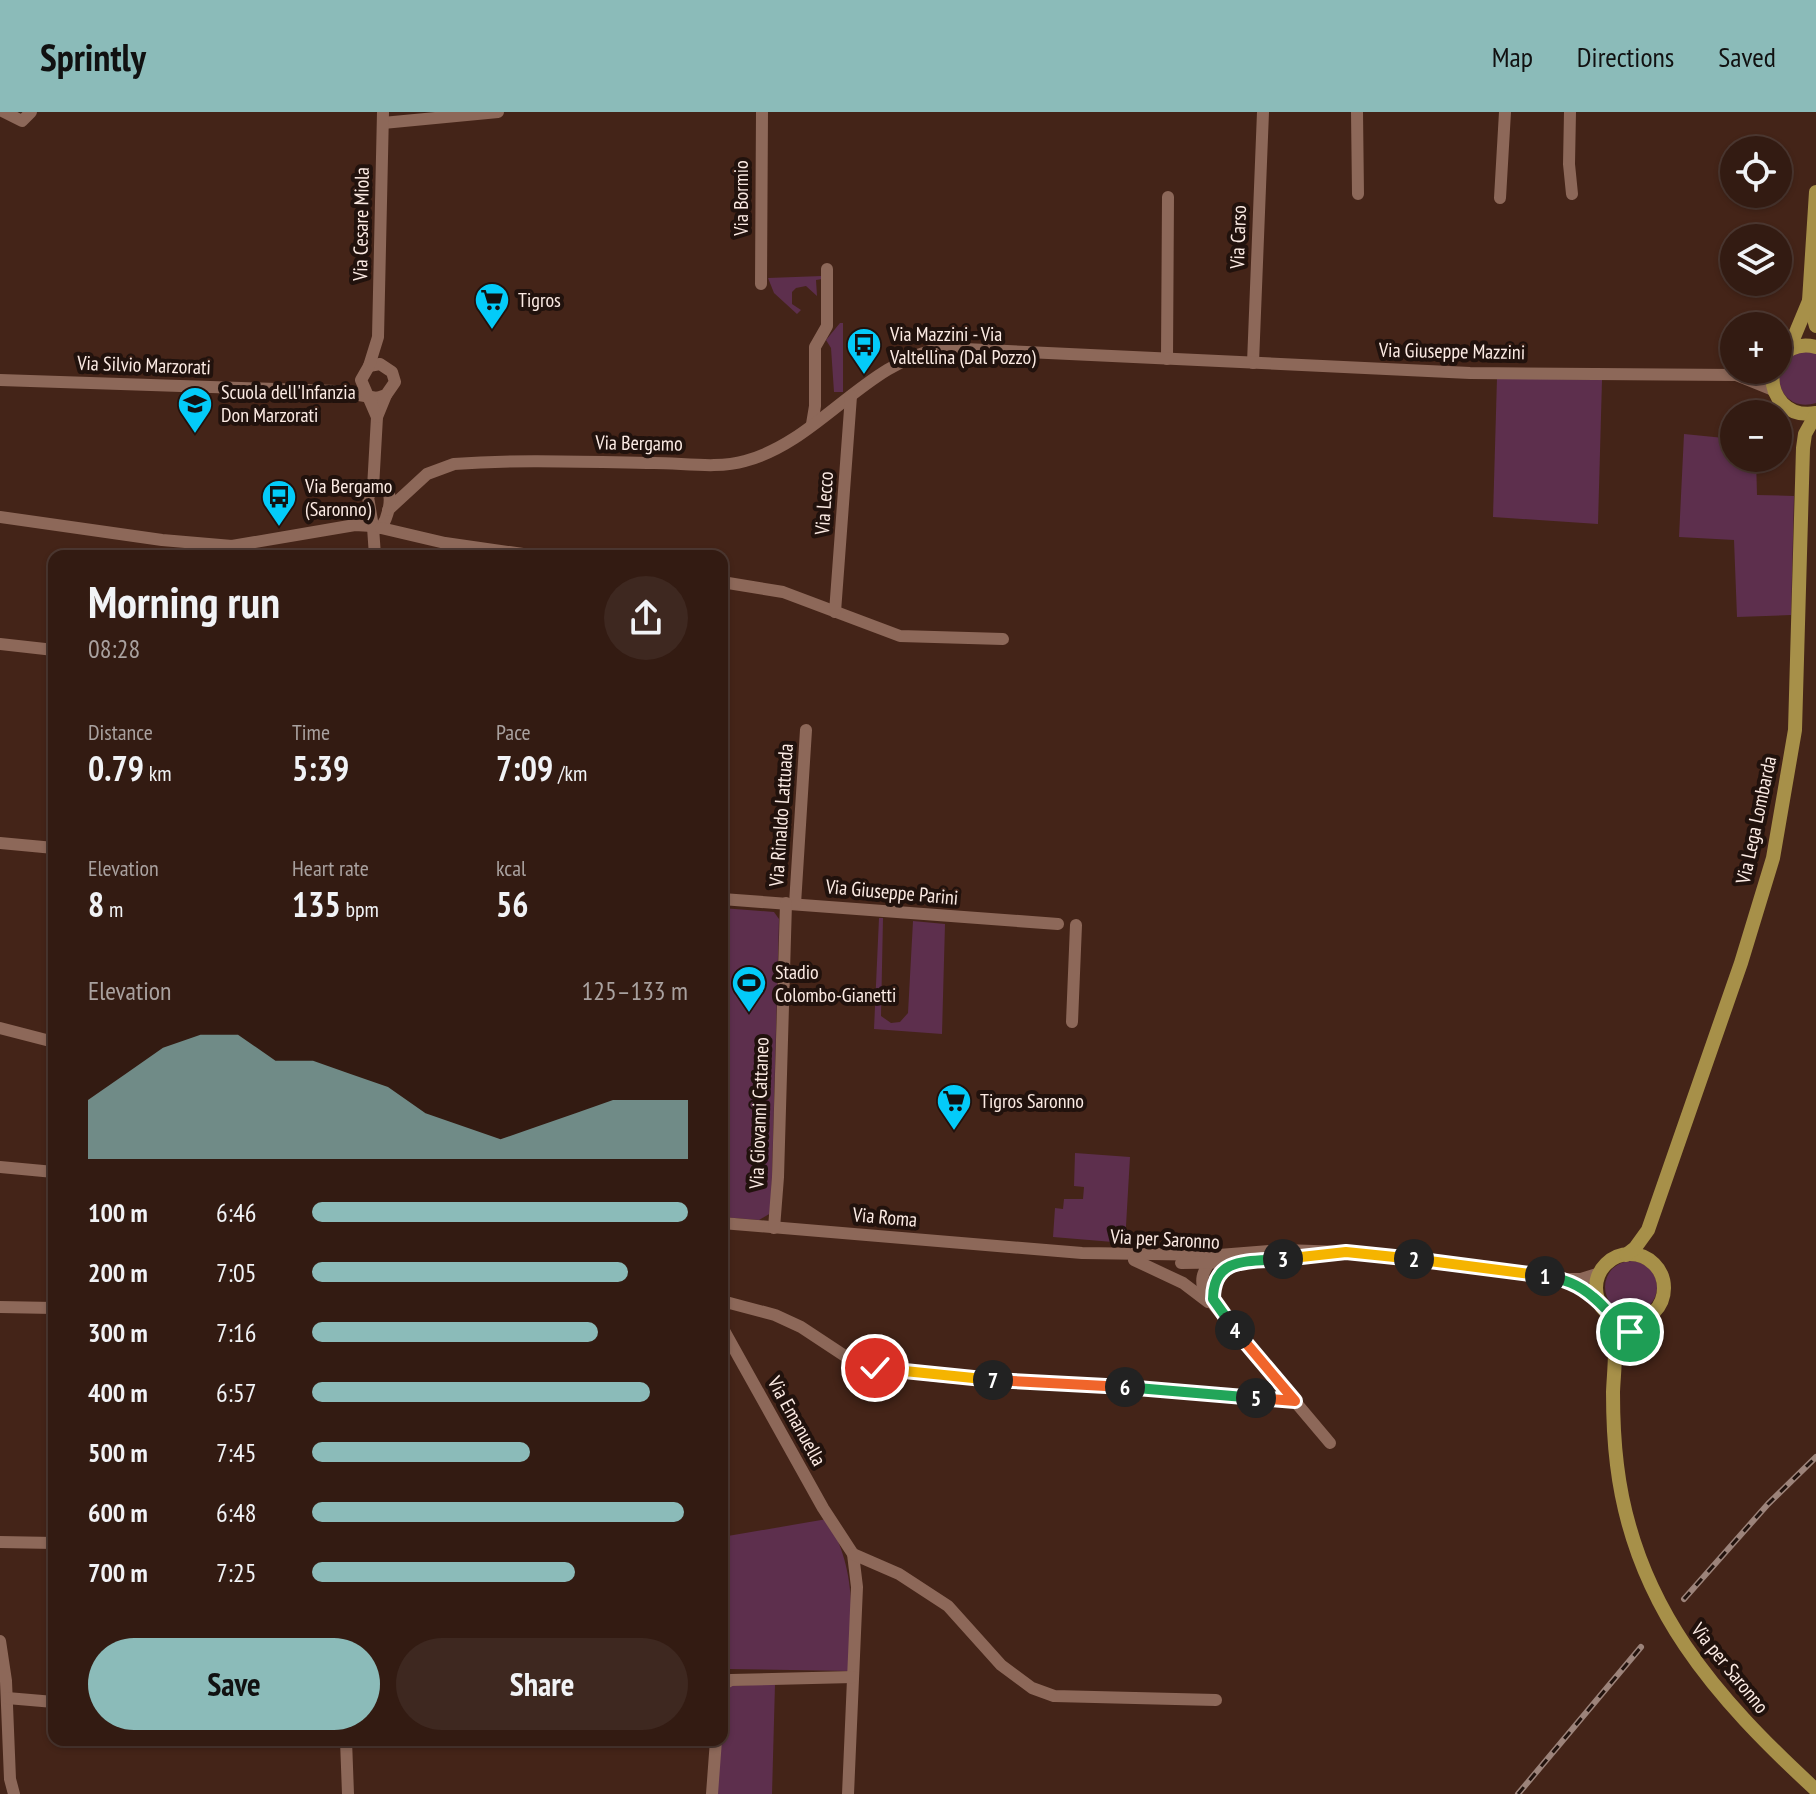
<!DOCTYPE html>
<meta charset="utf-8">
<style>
:root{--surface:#331b12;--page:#3e2820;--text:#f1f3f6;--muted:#a9a19f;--line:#4e3932;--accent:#8bbbb9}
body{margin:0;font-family:"PT Sans Narrow",sans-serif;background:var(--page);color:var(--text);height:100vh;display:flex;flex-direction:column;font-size:30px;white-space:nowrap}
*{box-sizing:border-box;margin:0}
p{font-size:26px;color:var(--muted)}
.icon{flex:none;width:44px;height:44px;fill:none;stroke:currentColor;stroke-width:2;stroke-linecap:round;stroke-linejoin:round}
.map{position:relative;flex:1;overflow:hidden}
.drawer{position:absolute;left:48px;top:438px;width:680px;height:1196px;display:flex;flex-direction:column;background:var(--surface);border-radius:16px;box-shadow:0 2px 6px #0004,0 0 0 2px var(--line)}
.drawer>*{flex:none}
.controls{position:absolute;left:1720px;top:24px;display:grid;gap:16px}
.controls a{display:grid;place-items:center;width:72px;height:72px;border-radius:50%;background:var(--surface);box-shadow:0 2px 6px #0004,0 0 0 2px var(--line);font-size:40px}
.pin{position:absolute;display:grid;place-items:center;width:68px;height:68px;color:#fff;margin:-34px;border:4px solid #fff;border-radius:50%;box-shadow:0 2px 8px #0007}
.km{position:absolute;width:40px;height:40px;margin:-20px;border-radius:50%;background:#222;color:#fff;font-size:22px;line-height:40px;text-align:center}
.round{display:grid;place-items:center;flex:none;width:84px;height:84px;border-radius:42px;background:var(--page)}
.overview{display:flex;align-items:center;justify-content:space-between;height:136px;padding:0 40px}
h1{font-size:44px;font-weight:700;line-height:60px}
.metrics{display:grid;grid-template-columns:repeat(3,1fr);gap:12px;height:136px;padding:8px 40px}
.metrics div{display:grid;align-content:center}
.metrics b{font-size:34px;font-weight:700}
.metrics small{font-size:22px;font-weight:400}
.metrics p{font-size:22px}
.chart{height:224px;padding:16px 40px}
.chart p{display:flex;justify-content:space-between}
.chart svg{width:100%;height:144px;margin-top:8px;fill:var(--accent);opacity:.7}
.button{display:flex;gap:16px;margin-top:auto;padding:16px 40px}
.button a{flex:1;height:92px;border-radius:48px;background:var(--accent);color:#111;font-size:32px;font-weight:700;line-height:92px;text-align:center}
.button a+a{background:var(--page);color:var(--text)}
ul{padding:0 40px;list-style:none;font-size:26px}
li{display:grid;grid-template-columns:128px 96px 1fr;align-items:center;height:60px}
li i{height:20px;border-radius:10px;background:var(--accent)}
header{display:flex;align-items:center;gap:48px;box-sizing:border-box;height:112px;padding:0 40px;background:var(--accent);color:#111}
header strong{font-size:38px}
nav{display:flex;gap:44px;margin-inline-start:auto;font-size:28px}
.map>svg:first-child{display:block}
.green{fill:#5d2f4d}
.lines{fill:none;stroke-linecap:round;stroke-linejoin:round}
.minor{stroke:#8d6859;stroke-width:12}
.major{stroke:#a79049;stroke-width:14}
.rail-casing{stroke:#9c837a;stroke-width:6}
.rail{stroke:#21120d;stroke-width:3;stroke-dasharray:9;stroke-linecap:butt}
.split-1-casing{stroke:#fff;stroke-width:16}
.split-2-casing{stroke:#fff;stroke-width:16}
.split-3-casing{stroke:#fff;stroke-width:16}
.split-4-casing{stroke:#fff;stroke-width:16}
.split-5-casing{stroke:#fff;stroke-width:16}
.split-6-casing{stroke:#fff;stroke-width:16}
.split-7-casing{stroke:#fff;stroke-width:16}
.split-8-casing{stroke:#fff;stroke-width:16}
.split-1{stroke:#22a559;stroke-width:10}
.split-2{stroke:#f5b400;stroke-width:10}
.split-3{stroke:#f5b400;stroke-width:10}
.split-4{stroke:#22a559;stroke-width:10}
.split-5{stroke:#f0652b;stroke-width:10}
.split-6{stroke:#22a559;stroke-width:10}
.split-7{stroke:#f0652b;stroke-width:10}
.split-8{stroke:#f5b400;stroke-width:10}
.labels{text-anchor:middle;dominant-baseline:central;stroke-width:8;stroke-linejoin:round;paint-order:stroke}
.street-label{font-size:20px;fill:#fcebe4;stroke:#21120d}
.poi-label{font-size:20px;fill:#fcebe4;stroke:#21120d;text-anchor:start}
</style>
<header>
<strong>Sprintly</strong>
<nav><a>Map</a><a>Directions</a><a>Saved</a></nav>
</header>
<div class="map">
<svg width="1816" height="1682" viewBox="0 0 1816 1682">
<rect width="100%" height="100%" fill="#442418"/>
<g class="green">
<path d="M822,164V167L816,168L817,184L806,174L796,176L792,180V192L801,198L797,202L774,181L768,166Z"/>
<path d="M840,211H843V280H834L831,236L826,228Z"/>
<path d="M1806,239L1816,241V291C1776,303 1763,246 1806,239Z"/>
<path d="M1497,266L1602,268L1598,412L1493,405Z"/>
<path d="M1684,322L1734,327V346H1756L1757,383L1794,384L1791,503L1737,505L1734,428L1679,425Z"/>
<path d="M722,796L774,800L779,807L771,1101L759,1108L722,1105Z"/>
<path d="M879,806H883L881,904L891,911L900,910L908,901L913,809L945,812L942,922L874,917Z"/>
<path d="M1075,1041L1130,1045L1125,1131L1053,1125L1055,1096L1063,1097L1064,1087H1083L1084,1075L1074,1074Z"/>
<circle cx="1631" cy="1175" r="26"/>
<path d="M827,1407C857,1459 852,1502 849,1559L729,1557L730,1504L722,1503V1425Z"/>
<path d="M775,1572L772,1682H717L724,1583L730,1574Z"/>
</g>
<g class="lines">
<g class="minor">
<path d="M4,0L22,9L31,0"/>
<path d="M1357,0L1358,82"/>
<path d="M1570,0L1569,52L1572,82"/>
<path d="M383,11L498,0"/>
<path d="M1500,86L1505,0"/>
<path d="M761,172L762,0"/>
<path d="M1167,247L1168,85"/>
<path d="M1253,251L1263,0"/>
<path d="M1736,263L1773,278"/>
<path d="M0,268L335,279L377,286L386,283L395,270L392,260L380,252L369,254"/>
<path d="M386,283L377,305L373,376L368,385L373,415L381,416C388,405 393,387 387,376"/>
<path d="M377,305L361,268L369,254L378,225L383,0"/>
<path d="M812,312L815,294V235L827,214V157"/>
<path d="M388,398L427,362L454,352C520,347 588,350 654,351C683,351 718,357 745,349C820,329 866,248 944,236L1470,261L1736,263L1751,258"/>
<path d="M0,405L162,428L232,434L355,413L372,414"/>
<path d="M373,415L375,444"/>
<path d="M381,416L445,431L537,444"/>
<path d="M722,470L783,480L900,524L1003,527"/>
<path d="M835,500L851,284"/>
<path d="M0,532L54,538"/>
<path d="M0,731L54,736"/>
<path d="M722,787L1058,812"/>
<path d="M795,792L806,618"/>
<path d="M1072,910L1076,813"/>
<path d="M0,916L54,930"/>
<path d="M0,1055L54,1060"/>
<path d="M722,1111L1082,1141L1219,1143L1282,1138L1346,1140L1566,1167H1581L1600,1161"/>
<path d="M774,1116L778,1065L786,791"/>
<path d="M1212,1147C1202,1160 1199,1169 1206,1184L1330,1331"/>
<path d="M1134,1148L1183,1171L1208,1190"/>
<path d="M1181,1151L1250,1150L1303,1145"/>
<path d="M1569,1169L1600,1190"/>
<path d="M722,1189L775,1203L801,1215L851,1248L875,1256L945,1265L1106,1274L1295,1289"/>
<path d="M1217,1193C1208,1176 1219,1161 1233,1151"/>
<path d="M0,1195L54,1196"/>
<path d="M722,1215L823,1396L853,1442L857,1475L848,1682"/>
<path d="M0,1430L54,1431"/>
<path d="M853,1442L899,1462L948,1494L1001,1553L1032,1576L1054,1584L1216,1588"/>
<path d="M0,1529L6,1569L10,1667L14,1682"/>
<path d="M722,1573L731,1568L853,1565"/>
<path d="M7,1586L54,1590"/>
<path d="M346,1628L348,1682"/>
<path d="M712,1682L716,1628"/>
</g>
<g class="major">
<path d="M1809,189L1816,214"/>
<path d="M1789,237L1809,189L1816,80"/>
<path d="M1778,247C1788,236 1801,231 1816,235"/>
<path d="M1773,258C1769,285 1788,306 1816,301"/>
<circle cx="1630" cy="1176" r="34"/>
<path d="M1626,1143L1635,1136L1648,1118L1741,851L1773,746L1795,618L1803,336L1805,322L1816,302"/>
<path d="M1608,1202C1619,1227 1614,1254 1613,1280C1613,1304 1614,1329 1617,1353C1634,1494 1716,1586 1816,1678"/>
<path d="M1617,1245L1630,1220L1643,1208"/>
</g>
<defs>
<g id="rail">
<path d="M1684,1487L1768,1392L1816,1345"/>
<path d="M1518,1682L1641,1535"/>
</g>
</defs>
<use href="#rail" class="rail-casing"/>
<use href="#rail" class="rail"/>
</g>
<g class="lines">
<defs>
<path id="split-1" d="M1545,1164C1564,1167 1578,1172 1593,1185C1612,1200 1614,1216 1643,1208L1630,1220"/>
<path id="split-2" d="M1414,1147L1545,1164"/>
<path id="split-3" d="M1283,1147L1346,1140L1414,1147"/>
<path id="split-4" d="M1235,1218L1213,1187C1213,1143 1252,1150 1283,1147"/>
<path id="split-5" d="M1235,1218L1295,1289L1256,1286"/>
<path id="split-6" d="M1125,1275L1256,1286"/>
<path id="split-7" d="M993,1268L1125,1275"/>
<path id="split-8" d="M875,1256L993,1268"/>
</defs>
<use href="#split-1" class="split-1-casing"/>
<use href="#split-2" class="split-2-casing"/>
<use href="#split-3" class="split-3-casing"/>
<use href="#split-4" class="split-4-casing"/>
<use href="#split-5" class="split-5-casing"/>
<use href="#split-6" class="split-6-casing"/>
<use href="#split-7" class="split-7-casing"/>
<use href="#split-8" class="split-8-casing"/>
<use href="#split-1" class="split-1"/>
<use href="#split-2" class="split-2"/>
<use href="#split-3" class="split-3"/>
<use href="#split-4" class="split-4"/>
<use href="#split-5" class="split-5"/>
<use href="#split-6" class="split-6"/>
<use href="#split-7" class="split-7"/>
<use href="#split-8" class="split-8"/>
</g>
<defs>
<symbol id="supermarket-pin" viewBox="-11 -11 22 30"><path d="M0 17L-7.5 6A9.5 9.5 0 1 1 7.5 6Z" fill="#03cbf9" stroke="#21120d"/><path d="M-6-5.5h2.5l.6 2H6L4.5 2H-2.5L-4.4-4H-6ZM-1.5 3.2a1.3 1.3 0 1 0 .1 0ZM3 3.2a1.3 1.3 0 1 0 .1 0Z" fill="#111"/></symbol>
<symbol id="bus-pin" viewBox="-11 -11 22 30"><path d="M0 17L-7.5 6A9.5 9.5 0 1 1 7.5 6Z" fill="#03cbf9" stroke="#21120d"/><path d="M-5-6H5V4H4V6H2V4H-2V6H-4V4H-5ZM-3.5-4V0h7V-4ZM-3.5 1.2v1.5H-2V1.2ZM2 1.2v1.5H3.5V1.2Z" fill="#111"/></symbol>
<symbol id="school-pin" viewBox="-11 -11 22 30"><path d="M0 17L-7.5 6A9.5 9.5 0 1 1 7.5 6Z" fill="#03cbf9" stroke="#21120d"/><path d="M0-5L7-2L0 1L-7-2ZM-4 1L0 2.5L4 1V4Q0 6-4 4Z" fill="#111"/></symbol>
<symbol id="stadium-pin" viewBox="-11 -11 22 30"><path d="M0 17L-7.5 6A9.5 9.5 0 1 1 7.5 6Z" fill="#03cbf9" stroke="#21120d"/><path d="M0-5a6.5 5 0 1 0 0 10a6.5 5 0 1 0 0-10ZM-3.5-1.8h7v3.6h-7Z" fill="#111"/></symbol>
</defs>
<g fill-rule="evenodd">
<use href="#supermarket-pin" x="472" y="168" width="40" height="54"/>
<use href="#bus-pin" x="844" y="213" width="40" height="54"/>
<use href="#school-pin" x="175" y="272" width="40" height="54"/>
<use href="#bus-pin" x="259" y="365" width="40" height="54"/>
<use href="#stadium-pin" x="729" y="851" width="40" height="54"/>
<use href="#supermarket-pin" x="934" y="969" width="40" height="54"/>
</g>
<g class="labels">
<g class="street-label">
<text transform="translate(741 86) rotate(-90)">Via Bormio</text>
<text transform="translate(361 112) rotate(-89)">Via Cesare Miola</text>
<text transform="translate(1238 125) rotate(-88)">Via Carso</text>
<text transform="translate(1452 239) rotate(1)">Via Giuseppe Mazzini</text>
<text transform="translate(144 253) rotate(2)">Via Silvio Marzorati</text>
<text transform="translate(639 331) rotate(1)">Via Bergamo</text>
<text transform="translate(824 391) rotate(-86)">Via Lecco</text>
<text transform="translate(781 703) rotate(-86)">Via Rinaldo Lattuada</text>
<text transform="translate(1756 708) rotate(-78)">Via Lega Lombarda</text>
<text transform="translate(892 780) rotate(5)">Via Giuseppe Parini</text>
<text transform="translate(759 1001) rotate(-88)">Via Giovanni Cattaneo</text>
<text transform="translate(885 1105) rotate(5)">Via Roma</text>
<text transform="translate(1165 1127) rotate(3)">Via per Saronno</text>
<text transform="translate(797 1309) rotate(61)">Via Emanuella</text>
<text transform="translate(1730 1556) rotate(51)">Via per Saronno</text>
</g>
<g class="poi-label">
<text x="518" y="188">Tigros</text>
<text x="890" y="222">Via Mazzini - Via<tspan x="890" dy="23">Valtellina (Dal Pozzo)</tspan></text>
<text x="221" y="280">Scuola dell'Infanzia<tspan x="221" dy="23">Don Marzorati</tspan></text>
<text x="305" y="374">Via Bergamo<tspan x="305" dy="23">(Saronno)</tspan></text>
<text x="775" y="860">Stadio<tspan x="775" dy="23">Colombo-Gianetti</tspan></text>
<text x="980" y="989">Tigros Saronno</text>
</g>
</g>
</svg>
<div class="controls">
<a><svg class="icon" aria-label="locate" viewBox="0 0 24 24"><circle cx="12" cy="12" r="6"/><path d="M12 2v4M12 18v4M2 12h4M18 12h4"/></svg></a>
<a><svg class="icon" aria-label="layers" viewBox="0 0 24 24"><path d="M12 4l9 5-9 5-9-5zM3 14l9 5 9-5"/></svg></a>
<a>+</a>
<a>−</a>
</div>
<div class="pin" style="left:1630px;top:1220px;background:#1e9e55"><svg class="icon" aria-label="arrive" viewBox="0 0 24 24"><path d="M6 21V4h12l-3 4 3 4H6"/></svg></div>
<div class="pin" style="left:875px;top:1256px;background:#d93025"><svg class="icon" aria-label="check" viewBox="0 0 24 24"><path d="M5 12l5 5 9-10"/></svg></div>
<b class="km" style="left:1545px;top:1164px">1</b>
<b class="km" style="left:1414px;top:1147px">2</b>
<b class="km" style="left:1283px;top:1147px">3</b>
<b class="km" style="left:1235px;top:1218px">4</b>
<b class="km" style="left:1256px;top:1286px">5</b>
<b class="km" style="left:1125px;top:1275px">6</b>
<b class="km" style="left:993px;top:1268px">7</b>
<section class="drawer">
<div class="overview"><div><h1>Morning run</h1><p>08:28</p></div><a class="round"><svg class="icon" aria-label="share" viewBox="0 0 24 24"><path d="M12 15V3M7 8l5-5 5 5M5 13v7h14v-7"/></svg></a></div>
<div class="metrics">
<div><p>Distance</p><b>0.79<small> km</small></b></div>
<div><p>Time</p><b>5:39</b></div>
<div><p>Pace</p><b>7:09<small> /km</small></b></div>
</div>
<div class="metrics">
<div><p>Elevation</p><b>8<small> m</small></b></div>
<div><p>Heart rate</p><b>135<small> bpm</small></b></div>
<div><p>kcal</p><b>56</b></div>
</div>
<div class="chart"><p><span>Elevation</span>125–133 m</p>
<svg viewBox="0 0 160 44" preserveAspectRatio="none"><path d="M0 44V26L10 18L20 10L30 6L40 6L50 14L60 14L70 18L80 22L90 30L100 34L110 38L120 34L130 30L140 26L150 26L160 26V44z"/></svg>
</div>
<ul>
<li><b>100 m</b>6:46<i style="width:100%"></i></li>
<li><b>200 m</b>7:05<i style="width:84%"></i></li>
<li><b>300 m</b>7:16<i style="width:76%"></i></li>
<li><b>400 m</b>6:57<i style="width:90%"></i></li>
<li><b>500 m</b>7:45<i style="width:58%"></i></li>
<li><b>600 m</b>6:48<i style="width:99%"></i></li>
<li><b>700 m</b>7:25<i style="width:70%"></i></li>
</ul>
<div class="button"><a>Save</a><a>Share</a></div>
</section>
</div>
